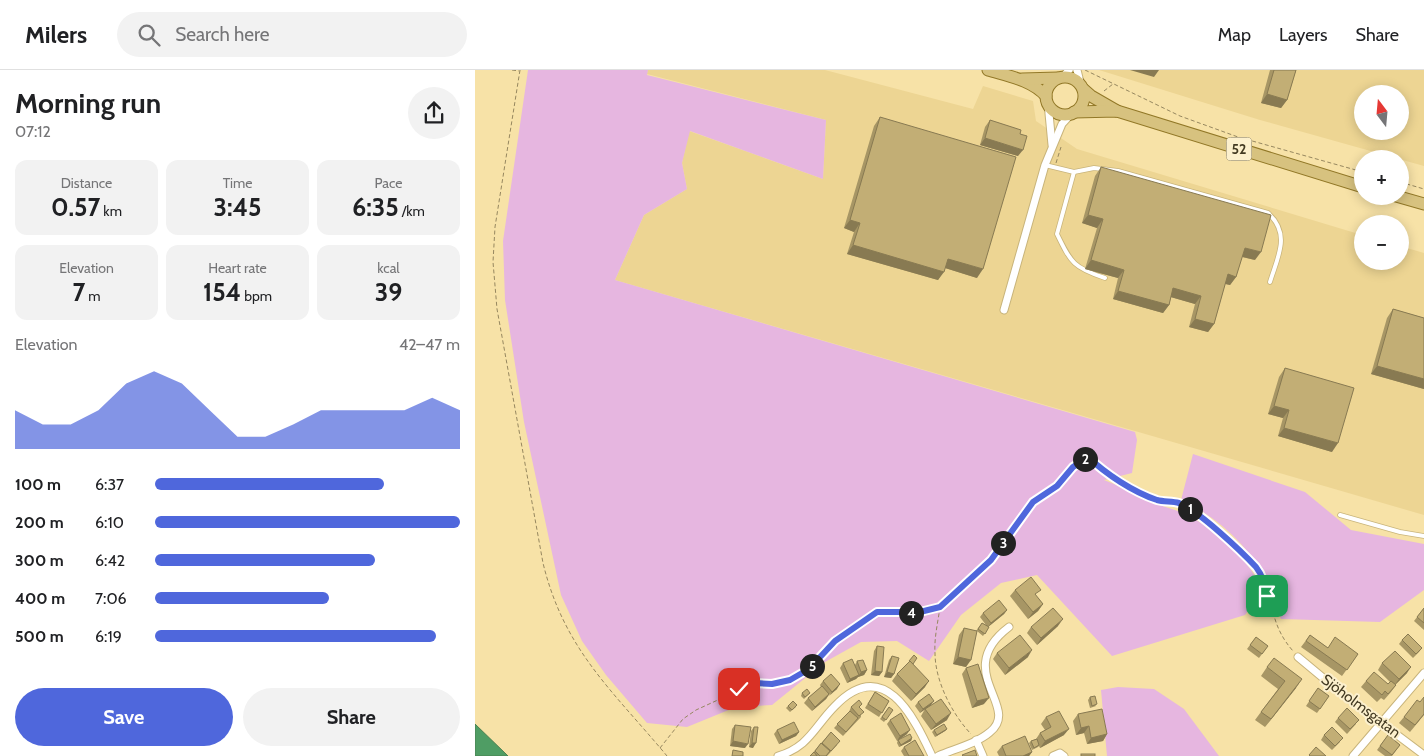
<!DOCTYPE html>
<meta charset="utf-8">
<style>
:root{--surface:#fff;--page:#f2f2f2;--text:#202124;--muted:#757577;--line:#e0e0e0;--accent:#4f67dc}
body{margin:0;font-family:Cabin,sans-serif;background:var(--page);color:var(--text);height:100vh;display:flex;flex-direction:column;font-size:19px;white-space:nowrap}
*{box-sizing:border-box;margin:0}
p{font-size:16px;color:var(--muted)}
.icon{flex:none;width:28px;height:28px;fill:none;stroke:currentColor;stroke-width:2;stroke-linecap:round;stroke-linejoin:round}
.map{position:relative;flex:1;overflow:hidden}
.side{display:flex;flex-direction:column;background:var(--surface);width:475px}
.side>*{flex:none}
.needle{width:32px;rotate:344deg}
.tools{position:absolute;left:879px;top:15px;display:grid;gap:10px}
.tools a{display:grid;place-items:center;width:55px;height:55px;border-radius:50%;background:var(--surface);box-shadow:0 2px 12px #0003;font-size:25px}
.pin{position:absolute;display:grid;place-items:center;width:42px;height:42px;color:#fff;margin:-21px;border-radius:10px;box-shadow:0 2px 8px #0006}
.km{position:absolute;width:25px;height:25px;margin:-12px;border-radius:50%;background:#222;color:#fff;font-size:14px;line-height:25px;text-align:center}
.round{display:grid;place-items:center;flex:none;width:52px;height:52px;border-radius:26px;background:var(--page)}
.summary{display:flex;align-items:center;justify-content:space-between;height:85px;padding:0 15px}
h1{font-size:28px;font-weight:700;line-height:38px}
.metrics{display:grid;grid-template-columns:repeat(3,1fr);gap:8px;height:85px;padding:5px 15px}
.metrics div{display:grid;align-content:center;border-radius:12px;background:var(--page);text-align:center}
.metrics b{font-size:25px;font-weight:700}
.metrics small{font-size:14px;font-weight:400}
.metrics p{font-size:14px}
.chart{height:140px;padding:10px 15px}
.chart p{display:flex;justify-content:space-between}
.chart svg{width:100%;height:90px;margin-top:5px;fill:var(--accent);opacity:.7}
.button{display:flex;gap:10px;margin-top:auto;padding:10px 15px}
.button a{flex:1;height:58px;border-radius:30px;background:var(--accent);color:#fff;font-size:20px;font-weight:700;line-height:58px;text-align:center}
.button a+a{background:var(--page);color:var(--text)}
ul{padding:0 15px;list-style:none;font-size:16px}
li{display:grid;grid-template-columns:80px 60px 1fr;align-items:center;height:38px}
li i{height:12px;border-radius:6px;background:var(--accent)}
header{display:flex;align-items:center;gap:30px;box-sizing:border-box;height:70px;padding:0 25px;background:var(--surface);border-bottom:1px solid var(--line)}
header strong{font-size:24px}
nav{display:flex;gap:28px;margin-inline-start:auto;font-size:18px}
.search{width:350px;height:45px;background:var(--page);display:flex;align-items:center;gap:12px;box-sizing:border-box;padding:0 18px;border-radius:28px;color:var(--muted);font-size:19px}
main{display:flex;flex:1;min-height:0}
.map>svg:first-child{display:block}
.built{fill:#edd593;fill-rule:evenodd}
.green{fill:#e6b6e0}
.water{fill:#4f9d64;stroke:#4b7f50}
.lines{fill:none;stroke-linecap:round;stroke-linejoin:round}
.service-casing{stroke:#c8b47b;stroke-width:5.5}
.minor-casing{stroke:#c8b47b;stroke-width:9}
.primary-casing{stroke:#927827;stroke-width:13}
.path{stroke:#96875f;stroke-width:1;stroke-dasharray:4 2.5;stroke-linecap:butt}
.service{stroke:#fff;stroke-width:4}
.minor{stroke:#fff;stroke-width:7}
.primary{stroke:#d7c27f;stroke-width:11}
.wall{fill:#a79665}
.shaded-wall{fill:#887a52}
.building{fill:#c2ae75;stroke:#887a52}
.route-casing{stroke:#fff;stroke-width:10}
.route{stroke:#4f67dc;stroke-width:6}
.labels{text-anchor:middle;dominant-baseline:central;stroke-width:4;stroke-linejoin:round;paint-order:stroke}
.shield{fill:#fcf0cd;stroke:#7a7155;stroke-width:1}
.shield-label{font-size:14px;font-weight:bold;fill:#433a22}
.street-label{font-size:15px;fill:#433a22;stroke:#fcf0cd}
</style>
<header>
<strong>Milers</strong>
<div class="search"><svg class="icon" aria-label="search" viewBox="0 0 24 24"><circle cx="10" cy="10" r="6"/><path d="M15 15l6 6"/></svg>Search here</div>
<nav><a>Map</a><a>Layers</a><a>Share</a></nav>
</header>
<main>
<section class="side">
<div class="summary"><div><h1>Morning run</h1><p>07:12</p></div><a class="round"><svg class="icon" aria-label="share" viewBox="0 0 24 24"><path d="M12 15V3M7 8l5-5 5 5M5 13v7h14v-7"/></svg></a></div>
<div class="metrics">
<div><p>Distance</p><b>0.57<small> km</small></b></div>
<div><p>Time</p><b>3:45</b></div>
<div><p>Pace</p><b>6:35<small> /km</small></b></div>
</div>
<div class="metrics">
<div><p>Elevation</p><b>7<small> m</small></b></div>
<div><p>Heart rate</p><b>154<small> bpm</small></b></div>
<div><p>kcal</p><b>39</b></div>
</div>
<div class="chart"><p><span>Elevation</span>42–47 m</p>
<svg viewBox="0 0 160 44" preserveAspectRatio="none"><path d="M0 44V25L10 32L20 32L30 25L40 12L50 6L60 12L70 25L80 38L90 38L100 32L110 25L120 25L130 25L140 25L150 19L160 25V44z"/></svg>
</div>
<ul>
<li><b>100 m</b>6:37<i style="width:75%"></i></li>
<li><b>200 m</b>6:10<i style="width:100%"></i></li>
<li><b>300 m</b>6:42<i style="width:72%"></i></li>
<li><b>400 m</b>7:06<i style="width:57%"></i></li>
<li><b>500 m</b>6:19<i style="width:92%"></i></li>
</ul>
<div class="button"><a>Save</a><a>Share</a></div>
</section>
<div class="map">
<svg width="949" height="686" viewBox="0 0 949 686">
<rect width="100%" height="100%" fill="#f7e2a7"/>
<g class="built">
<path d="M173,0H350L498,39L508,16L558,31L561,51L602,79L887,165L888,191H925V176L949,183V445L140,210L169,145L212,119L207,93L214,61L348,109L351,50L172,4Z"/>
<path d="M624,0H949V96L785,50ZM888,24H925V61H888Z"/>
</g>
<g class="green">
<path d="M53,0H173L172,5L351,50L348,109L215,61L207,93L212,119L169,145L140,210L660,362L662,370L657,403L629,410C645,416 659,424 674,431C687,437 702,439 714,446C739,458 782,496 787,523L770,545L637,586L562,505L526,513L486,545L454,591L422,571L386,572L350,592L297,635L261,637L212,657L172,653L131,605L107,571L86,525L49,352L30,230L28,171Z"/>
<path d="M718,384L830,422L876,460L949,474V520L905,552L806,549C801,536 798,520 791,509C773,475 741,446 706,430Z"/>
<path d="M643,617L679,619L709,639L744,686H632L626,620Z"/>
</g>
<path class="water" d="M0,654L31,684L33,686H0Z"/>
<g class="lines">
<defs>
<g id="service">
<path d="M570,95L599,102L619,98L643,101L793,143C816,164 803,186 795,212"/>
<path d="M599,102L582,164C596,193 599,198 630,208"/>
<path d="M865,445L925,462L949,466"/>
</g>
<g id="minor">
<path d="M602,0L606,16"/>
<path d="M587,8L594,0"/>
<path d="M573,33L577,75"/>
<path d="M529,240L570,95L587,54L597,43"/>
<path d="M823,587L865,622L949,685"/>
<path d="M501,670L508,686"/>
<path d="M303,686C334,677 339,657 360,636C408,586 438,644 457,686"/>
<path d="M463,686C479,679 501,674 515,662C547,637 476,601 534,557"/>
<path d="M578,686L585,683L589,686"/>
<path d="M878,686L949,603"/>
</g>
<g id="primary">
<path d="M513,0C533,6 557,10 571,26"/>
<circle cx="590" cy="26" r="19"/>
<path d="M547,9L583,8"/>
<path d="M608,19L616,26L642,41"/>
<path d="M599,42L642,41L888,117"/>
<path d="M921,126L949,134"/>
</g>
</defs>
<use href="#service" class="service-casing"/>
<use href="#minor" class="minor-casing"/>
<use href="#primary" class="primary-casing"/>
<g class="path">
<path d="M37,0L44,1"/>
<path d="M45,0L20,157L18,192L22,239L68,493C89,580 138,621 192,686"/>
<path d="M610,0L705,46L763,67L888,102"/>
<path d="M629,21L638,14"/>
<path d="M581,93L586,77"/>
<path d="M925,112L949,119"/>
<path d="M465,537C463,552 459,568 460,583C460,611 477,644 496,664"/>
<path d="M185,678L208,649L221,640L280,613L297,614L315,610L334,599L360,571L402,543L428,544L465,537L516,490L558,432L582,416L598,397L613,387C632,405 656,420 681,429C689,432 699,431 707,435C723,443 738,457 752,468C763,478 784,498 789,511C799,538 797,557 818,581"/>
</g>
<use href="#service" class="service"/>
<use href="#minor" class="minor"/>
<use href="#primary" class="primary"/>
</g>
<g class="wall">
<path d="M795,0H821L812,30L806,38L786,33Z"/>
<path d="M405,47L502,208L470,198L463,210L372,184L379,162L369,158L399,56Z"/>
<path d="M515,50L545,64L543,86L505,75L510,57Z"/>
<path d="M626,97L780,190L767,187L761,207L755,215L750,214L739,254L733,262L714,257L720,234L696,227L694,235L688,243L638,229L643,208L610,199L622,158L607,153L620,106Z"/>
<path d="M918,239L949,248V319L896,304L912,248Z"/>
<path d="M810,298L857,382L803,366L808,348L793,344L804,307Z"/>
<path d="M540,520L561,526L568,534L563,541L553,549L535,526Z"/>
<path d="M949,538V560L939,551Z"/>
<path d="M532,540L529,544L513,557H514L508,566L502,561L491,597L478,594L484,565L489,558L501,561L507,553L511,555L505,547L508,543Z"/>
<path d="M583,556L562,575L552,563L556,557Z"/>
<path d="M835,565L853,578L883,584L867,606L826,577Z"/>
<path d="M781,567L793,576L784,588L772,579Z"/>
<path d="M927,570L947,578L944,582L938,588L924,574Z"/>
<path d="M402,576L407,602L404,606L396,605L399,581Z"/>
<path d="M522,583L553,587L530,605L518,589Z"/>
<path d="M439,585L438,594L450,617L436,631L417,611L422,604L433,593Z"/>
<path d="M417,586L419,604L416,608L409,607L414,590Z"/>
<path d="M382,591L392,600L389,605L383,607L381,609L372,613L365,598L368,593L380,595Z"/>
<path d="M907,593L932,603L920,615H921L916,622L909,630L906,628L902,632L886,617L891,611L913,614L915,612L903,600Z"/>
<path d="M792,597L821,618L790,657L780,650L803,619L786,606Z"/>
<path d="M491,598L509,634L497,638L487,604Z"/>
<path d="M348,611L362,619L354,625L351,629L337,641L329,633L333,628L346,617L345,615Z"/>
<path d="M843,618L854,626L842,643L831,636Z"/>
<path d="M400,622L414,631L404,647L390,638Z"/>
<path d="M327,623H335L329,629L326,626Z"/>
<path d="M615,627L621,636L615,638L613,630Z"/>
<path d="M443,632L456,635L472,650L456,660L446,646L450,639L445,643L440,636Z"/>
<path d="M945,632L949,645L935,662L924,653L929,647Z"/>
<path d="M313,636L321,637L315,642L311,638Z"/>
<path d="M376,637L385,638L386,647L368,666L359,658L374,642Z"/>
<path d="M414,637L418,640L409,652L405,649Z"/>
<path d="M603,644L632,664L628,671L612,674L609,663L601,665L598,651Z"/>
<path d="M571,647L589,665L565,678L564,676L563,677L557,680L554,673L556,671L561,669L565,663L570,660L566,654Z"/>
<path d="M863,648L881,654L872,664L860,652Z"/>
<path d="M415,650L432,664L422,671L412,654Z"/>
<path d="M260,655L270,678L255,676L257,659Z"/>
<path d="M279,657L278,678L274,677L276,661Z"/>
<path d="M472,659L470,661L460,667L457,662L459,660Z"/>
<path d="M302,660L324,662L321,666L304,674L299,664Z"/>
<path d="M356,662L362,675L353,685L352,686H335Z"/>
<path d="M849,665L865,672L857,680L846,670Z"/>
<path d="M913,665L925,675L917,686H910L902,680Z"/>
<path d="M437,668L436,671L424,677L422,673L423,670Z"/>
<path d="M527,676L557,682L554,686H524L522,682Z"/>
<path d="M429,677L449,686H429L426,681Z"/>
</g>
<g class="shaded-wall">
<path d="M655,0H684L679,7Z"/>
<path d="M792,24L812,30L806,38L786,33Z"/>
<path d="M510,68L548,80L543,86L505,75Z"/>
<path d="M613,145L628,149L622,158L607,153Z"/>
<path d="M375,150L385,153L379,162L369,158Z"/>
<path d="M378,175L469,202L463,210L372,184Z"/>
<path d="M770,178L786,182L780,190L764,186Z"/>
<path d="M473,189L508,199L502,208L467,197Z"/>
<path d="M616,190L649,200L643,208L610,199Z"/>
<path d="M753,204L761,207L755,215L747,213Z"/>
<path d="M698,218L726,226L720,234L692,226Z"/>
<path d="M643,221L694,235L688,243L638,229Z"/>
<path d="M720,249L739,254L733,262L714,257Z"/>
<path d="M902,296L949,309V319L896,304Z"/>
<path d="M799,336L814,340L808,348L793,344Z"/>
<path d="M809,358L863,373L857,382L803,366Z"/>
<path d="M568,534L563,541L553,549L558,542Z"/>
<path d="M532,540L529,544L513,557L516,553Z"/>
<path d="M588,549L583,556L562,575L566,568Z"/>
<path d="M557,580L553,587L530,605L534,598Z"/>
<path d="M483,587L496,590L491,597L478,594Z"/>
<path d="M936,597L932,603L919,616L924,609Z"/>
<path d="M392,600L389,605L383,607L381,609L372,613L375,609L384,605L386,602Z"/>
<path d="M400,601L407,602L404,606L396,605Z"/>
<path d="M412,602L419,604L416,608L409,607Z"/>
<path d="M827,609L821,618L790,657L796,649Z"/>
<path d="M454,611L450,617L436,631L441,624Z"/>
<path d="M365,614L362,619L354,626L357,622Z"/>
<path d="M354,624L351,629L337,641L340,637Z"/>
<path d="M514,628L509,634L497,638L502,631Z"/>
<path d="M459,631L456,635L445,643L448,639Z"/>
<path d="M476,643L472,650L456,660L461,654Z"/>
<path d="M614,656L609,663L601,665L606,658Z"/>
<path d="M472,659L470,661L460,667L462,665Z"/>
<path d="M594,659L589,665L565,678L570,671Z"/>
<path d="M435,660L432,664L422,671L425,666Z"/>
<path d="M324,662L321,666L304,674L307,670Z"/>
<path d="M632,664L628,671L612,674L616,668Z"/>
<path d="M437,668L436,671L424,677L426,675Z"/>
<path d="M258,671L273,674L270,678L255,676Z"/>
<path d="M277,673H281L278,678L274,677Z"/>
<path d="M557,682L554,686H548Z"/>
</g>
<g class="building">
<path d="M799,0H821L812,30L792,24Z"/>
<path d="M405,47L541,87L508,199L473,189L469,202L378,175L385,153L375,150Z"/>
<path d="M515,50L546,60L545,64L552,66L548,80L510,68Z"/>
<path d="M626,97L796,145L786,182L770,178L761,207L753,204L739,254L720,249L726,226L698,218L694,235L643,221L649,200L616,190L628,149L613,145Z"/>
<path d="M918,239L949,248V309L902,296Z"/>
<path d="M810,298L879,318L863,373L809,358L814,340L799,336Z"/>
<path d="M556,507L566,520L560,524L568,534L558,542L540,520Z"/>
<path d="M524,530L532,540L516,553L508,543Z"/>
<path d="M578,538L588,549L566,568L556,557Z"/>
<path d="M949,538V553L942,547Z"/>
<path d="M507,553L514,557L510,564L503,559Z"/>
<path d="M489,558L502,561L496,590L483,587Z"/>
<path d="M933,564L947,578L941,584L927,570Z"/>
<path d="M545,565L557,580L534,598L522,583Z"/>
<path d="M835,565L853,578L860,567L883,584L872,600L831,571Z"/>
<path d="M781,567L793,576L787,584L775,575Z"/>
<path d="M402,576L409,577L407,602L400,601Z"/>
<path d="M920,581L936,597L924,609L907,593Z"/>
<path d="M439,585L442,588L438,594L434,591Z"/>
<path d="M417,586L424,588L419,604L412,602Z"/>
<path d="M799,588L827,609L796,649L786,642L810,611L792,597Z"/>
<path d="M377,589L384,605L375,609L368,593Z"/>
<path d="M388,590L392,600L386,602L382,591Z"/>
<path d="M435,591L454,611L441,624L422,604Z"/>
<path d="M503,594L514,628L502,631L491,598Z"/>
<path d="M899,602L913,614L916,611L921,615L913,624L910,621L907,625L891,611Z"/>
<path d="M356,604L365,614L357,622L348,611Z"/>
<path d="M347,616L354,624L340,637L333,628Z"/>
<path d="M843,618L854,626L845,639L834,631Z"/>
<path d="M332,619L335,623L330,627L327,623Z"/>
<path d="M400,622L414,631L407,643L393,634Z"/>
<path d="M454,624L459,631L448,639L443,632Z"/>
<path d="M620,626L622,634L617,636L615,627Z"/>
<path d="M949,627V644L940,655L929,647L942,630L945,632Z"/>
<path d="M466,629L476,643L461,654L450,639Z"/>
<path d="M384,630L387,634L384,637L389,642L384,646L376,637Z"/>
<path d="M318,631L322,635L317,640L313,636Z"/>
<path d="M414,637L418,640L411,650L407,647Z"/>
<path d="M872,638L884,650L875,659L863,648Z"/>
<path d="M627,639L632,664L616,668L614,656L606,658L603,644Z"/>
<path d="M375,641L383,648L371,662L362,654Z"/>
<path d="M584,641L594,659L570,671L565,663L576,657L571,647Z"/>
<path d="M426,643L435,660L425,666L415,650Z"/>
<path d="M319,652L324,662L307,670L302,660Z"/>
<path d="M469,654L472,659L462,665L459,660Z"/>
<path d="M260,655L276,657L273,674L258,671Z"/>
<path d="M279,657H283L281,673H277Z"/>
<path d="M857,657L868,668L860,676L849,665Z"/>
<path d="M356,662L365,671L356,681L347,673Z"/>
<path d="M435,664L437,668L426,675L423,670Z"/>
<path d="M913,665L925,675L917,685L905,676Z"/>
<path d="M550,666L557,682L548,686H531L527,676Z"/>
<path d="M562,669L564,675L559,678L556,671Z"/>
<path d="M440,670L449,686H434L429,677Z"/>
<path d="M346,673L355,681L351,686H345L340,681Z"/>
<path d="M841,677L851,686H835L834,685Z"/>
<path d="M258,680L268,682V686H257Z"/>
<path d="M500,680L502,686H488L487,685Z"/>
<path d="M339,682L342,686H335Z"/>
<rect x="606" y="684" width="14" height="2"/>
</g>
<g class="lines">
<defs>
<path id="route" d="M264,619L280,613L297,614L315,610L334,599L360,571L402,542H445L465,537L516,490L558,432L582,416L598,397L613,387C631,404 658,422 682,430C689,432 697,431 704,433C723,440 767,482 781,497C788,506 790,515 792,526"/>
</defs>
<use href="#route" class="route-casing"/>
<use href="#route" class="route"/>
</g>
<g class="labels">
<rect class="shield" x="751.5" y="67.5" width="25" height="23" rx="4"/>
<g class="shield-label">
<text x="764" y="79">52</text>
</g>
<g class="street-label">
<text transform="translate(886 636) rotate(37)">Sjöholmsgatan</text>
</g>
</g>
</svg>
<div class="tools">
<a><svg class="needle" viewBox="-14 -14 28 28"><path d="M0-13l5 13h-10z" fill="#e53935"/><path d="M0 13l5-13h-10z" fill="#757577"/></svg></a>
<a>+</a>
<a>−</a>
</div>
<div class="pin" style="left:792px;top:526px;background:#1e9e55"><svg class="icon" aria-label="arrive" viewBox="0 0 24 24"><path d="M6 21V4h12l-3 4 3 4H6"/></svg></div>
<div class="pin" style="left:264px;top:619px;background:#d93025"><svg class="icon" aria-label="check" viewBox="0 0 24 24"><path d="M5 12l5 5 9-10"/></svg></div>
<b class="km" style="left:715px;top:439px">1</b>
<b class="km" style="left:610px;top:389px">2</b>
<b class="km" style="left:528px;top:473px">3</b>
<b class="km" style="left:436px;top:543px">4</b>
<b class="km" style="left:337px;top:596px">5</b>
</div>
</main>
